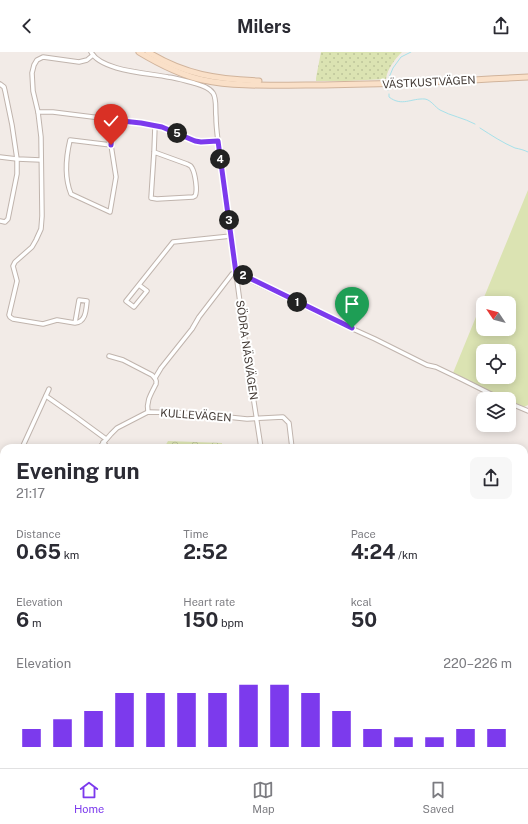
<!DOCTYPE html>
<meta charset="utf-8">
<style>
:root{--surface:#fff;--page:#f7f7f7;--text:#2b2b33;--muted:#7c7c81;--line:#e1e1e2;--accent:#7c3aed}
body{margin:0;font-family:"Public Sans",sans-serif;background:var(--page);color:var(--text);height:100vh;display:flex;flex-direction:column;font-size:15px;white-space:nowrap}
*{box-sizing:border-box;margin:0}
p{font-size:13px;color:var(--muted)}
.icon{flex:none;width:22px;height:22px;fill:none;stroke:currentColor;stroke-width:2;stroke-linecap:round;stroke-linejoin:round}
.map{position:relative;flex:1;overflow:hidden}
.sheet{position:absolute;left:0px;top:392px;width:528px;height:324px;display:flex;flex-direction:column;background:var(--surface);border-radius:12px 12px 0 0;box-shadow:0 2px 10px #0003}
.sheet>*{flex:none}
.needle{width:26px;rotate:305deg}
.tools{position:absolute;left:476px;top:244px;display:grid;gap:8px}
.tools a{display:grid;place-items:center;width:40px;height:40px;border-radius:8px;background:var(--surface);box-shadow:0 2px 10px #0003;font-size:20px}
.pin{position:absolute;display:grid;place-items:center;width:34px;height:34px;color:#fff;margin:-41px -17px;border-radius:50% 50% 50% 0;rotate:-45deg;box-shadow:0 0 4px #0007}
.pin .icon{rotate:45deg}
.km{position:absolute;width:20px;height:20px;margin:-10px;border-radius:50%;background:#222;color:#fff;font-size:11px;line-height:20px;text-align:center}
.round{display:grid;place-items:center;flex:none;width:42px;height:42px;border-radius:8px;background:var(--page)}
.overview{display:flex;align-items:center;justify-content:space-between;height:68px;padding:0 16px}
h1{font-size:22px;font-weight:700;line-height:30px}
.stats{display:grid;grid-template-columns:repeat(3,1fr);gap:6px;height:68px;padding:4px 16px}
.stats div{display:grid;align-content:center}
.stats b{font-size:20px;font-weight:700}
.stats small{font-size:11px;font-weight:400}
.stats p{font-size:11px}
.chart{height:112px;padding:8px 16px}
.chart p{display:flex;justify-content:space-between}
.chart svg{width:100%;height:72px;margin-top:4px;stroke:var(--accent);stroke-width:6}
header{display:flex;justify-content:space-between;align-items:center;height:52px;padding:0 16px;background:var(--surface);font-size:18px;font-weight:700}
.dock{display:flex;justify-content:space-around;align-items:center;height:56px;border-top:1px solid var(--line);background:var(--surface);font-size:11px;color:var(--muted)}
.dock a{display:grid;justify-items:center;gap:2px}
.dock .active{color:var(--accent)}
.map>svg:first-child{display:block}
.grass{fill:url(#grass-dots)}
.forest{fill:url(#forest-crowns)}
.park{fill:#dbe3b2;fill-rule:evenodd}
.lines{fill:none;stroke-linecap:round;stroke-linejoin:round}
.stream{stroke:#a7e1ea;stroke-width:1}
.street-casing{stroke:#c0b4ad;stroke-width:5.5}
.secondary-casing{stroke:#d1b49c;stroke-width:7}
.street{stroke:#fff;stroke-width:3.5}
.secondary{stroke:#fae0c8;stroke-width:5}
.route-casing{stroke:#fff;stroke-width:8}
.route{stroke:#7c3aed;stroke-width:5}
.labels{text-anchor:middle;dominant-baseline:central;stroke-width:4;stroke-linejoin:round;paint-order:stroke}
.street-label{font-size:11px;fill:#443b36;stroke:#fff}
</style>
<header><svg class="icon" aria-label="back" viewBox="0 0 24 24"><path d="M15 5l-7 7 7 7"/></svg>Milers<svg class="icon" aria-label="share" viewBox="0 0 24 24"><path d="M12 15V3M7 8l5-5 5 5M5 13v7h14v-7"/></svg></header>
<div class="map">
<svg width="528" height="716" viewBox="0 0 528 716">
<defs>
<pattern id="grass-dots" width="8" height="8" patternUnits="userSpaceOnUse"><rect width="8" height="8" fill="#dbe3b2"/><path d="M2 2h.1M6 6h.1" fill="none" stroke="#bdc49a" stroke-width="1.8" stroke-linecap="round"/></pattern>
<pattern id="forest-crowns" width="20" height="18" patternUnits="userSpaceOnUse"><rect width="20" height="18" fill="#dbe3b2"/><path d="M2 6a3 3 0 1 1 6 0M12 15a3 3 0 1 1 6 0" fill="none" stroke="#bdc49a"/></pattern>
</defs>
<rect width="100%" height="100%" fill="#f2ebe7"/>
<path class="grass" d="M321,0H402C395,7 387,17 386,27L346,29H316V26Z"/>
<path class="forest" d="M168,389L222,391V396H164Z"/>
<path class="park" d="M528,138V353L524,355L509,348V347H506L492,341L453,321ZM483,251H509V277H483ZM483,299H509V325H483Z"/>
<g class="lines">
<g class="stream">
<path d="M388,28L393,16L401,5L411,0"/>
<path d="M388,35V38"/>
<path d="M389,42V45C402,55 411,46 425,47C431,48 435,55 440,58C451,64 464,66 475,72"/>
<path d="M480,76C491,83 503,91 515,96C520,97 524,98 528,100"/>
</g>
<defs>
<g id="street">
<path d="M91,0C101,19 148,21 168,25C177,26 186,29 194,31C201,33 209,35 213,41C217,47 215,57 216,65C216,73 217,81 218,89L250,324L261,396"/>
<path d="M0,32L4,35L5,39L12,73L17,107V122L8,167L5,170L0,169"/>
<path d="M38,60H53L141,71L162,75L195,89L201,90L218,89"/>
<path d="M111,93L70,88C66,105 64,125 71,142L110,160L116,125L111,93L113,68"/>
<path d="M154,100L187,112C189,113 191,113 192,116C195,121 198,139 195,144L193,145L157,147L151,146L154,100L155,74"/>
<path d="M0,105L17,107L41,108"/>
<path d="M139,233L147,239L134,255L126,249L173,190L231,184"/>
<path d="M75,271L79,248L87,249C86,258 86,270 75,271L57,268L43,272L13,267L10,265L9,263L17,229L13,214L15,210L32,195L36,188L41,177L42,164L41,85L38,60L33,39L32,21L34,13L37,8L43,5L79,10L87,8L93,3"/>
<path d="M109,304L123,308L152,323C155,326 157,328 156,332C151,342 146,349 148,360"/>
<path d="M155,326L161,316L192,277L199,265L232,222L236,221L342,272L375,287L427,313L436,315L461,327L501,347"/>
<path d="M46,344L76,365L106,387"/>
<path d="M509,351L528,359"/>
<path d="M103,390L108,396"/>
<path d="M22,396L49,337"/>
<path d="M99,396L111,382L117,376L148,360L189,361L247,367L283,365L289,371L292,396"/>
<path d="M0,444L4,435"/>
<path d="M524,459L528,454"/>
<path d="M524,469L528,471"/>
<path d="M0,563L4,566"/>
<path d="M0,640L4,644"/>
<path d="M80,712C90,714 104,716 113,712"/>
<path d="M220,712V716"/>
<path d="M329,712V716"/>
</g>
<g id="secondary">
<path d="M139,0C159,12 180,23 203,28C235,35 274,33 306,33C380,33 454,29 528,25"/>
<path d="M148,0C185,23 217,27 259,29"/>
</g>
</defs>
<use href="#street" class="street-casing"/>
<use href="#secondary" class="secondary-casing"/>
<use href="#street" class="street"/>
<use href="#secondary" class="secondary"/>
</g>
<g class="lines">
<defs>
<path id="route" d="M111,93L113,68L141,71L162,75L195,89L201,90L218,89L236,221H239L352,276"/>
</defs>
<use href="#route" class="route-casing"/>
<use href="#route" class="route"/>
</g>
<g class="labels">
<g class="street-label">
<text transform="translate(429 30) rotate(-3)">VÄSTKUSTVÄGEN</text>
<text transform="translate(247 298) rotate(82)">SÖDRA NÄSVÄGEN</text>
<text transform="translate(196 363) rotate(4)">KULLEVÄGEN</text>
</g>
</g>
</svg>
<div class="tools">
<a><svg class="needle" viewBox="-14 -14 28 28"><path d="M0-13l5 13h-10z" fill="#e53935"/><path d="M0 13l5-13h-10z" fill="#7c7c81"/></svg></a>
<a><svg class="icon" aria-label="locate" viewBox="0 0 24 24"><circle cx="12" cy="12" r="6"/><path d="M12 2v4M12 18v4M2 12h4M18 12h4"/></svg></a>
<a><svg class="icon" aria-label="layers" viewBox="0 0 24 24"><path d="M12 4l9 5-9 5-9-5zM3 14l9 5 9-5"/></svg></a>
</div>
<div class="pin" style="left:352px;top:276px;background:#1e9e55"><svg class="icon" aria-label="arrive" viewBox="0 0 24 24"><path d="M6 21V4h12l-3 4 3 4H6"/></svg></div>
<div class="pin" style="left:111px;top:93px;background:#d93025"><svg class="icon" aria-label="check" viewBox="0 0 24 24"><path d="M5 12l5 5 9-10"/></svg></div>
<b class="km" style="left:297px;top:250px">1</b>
<b class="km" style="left:243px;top:223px">2</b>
<b class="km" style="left:229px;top:168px">3</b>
<b class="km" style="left:220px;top:107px">4</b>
<b class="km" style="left:177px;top:81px">5</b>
<section class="sheet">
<div class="overview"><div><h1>Evening run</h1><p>21:17</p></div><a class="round"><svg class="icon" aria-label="share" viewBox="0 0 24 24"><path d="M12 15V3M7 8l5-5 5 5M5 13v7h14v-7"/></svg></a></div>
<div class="stats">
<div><p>Distance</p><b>0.65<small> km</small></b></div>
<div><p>Time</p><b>2:52</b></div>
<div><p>Pace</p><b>4:24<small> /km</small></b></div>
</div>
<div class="stats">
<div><p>Elevation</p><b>6<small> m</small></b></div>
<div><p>Heart rate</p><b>150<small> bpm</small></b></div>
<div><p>kcal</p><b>50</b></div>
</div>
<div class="chart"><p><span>Elevation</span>220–226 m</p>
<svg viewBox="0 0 160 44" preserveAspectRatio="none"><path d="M5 44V33M15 44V27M25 44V22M35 44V11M45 44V11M55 44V11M65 44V11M75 44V6M85 44V6M95 44V11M105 44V22M115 44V33M125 44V38M135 44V38M145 44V33M155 44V33"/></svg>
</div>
</section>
</div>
<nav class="dock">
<a class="active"><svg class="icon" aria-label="home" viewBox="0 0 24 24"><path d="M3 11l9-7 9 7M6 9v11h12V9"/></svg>Home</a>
<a><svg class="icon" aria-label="map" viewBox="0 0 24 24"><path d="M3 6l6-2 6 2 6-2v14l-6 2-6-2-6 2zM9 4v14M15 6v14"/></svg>Map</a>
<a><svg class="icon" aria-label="saved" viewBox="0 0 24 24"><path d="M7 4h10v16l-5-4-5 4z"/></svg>Saved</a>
</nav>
